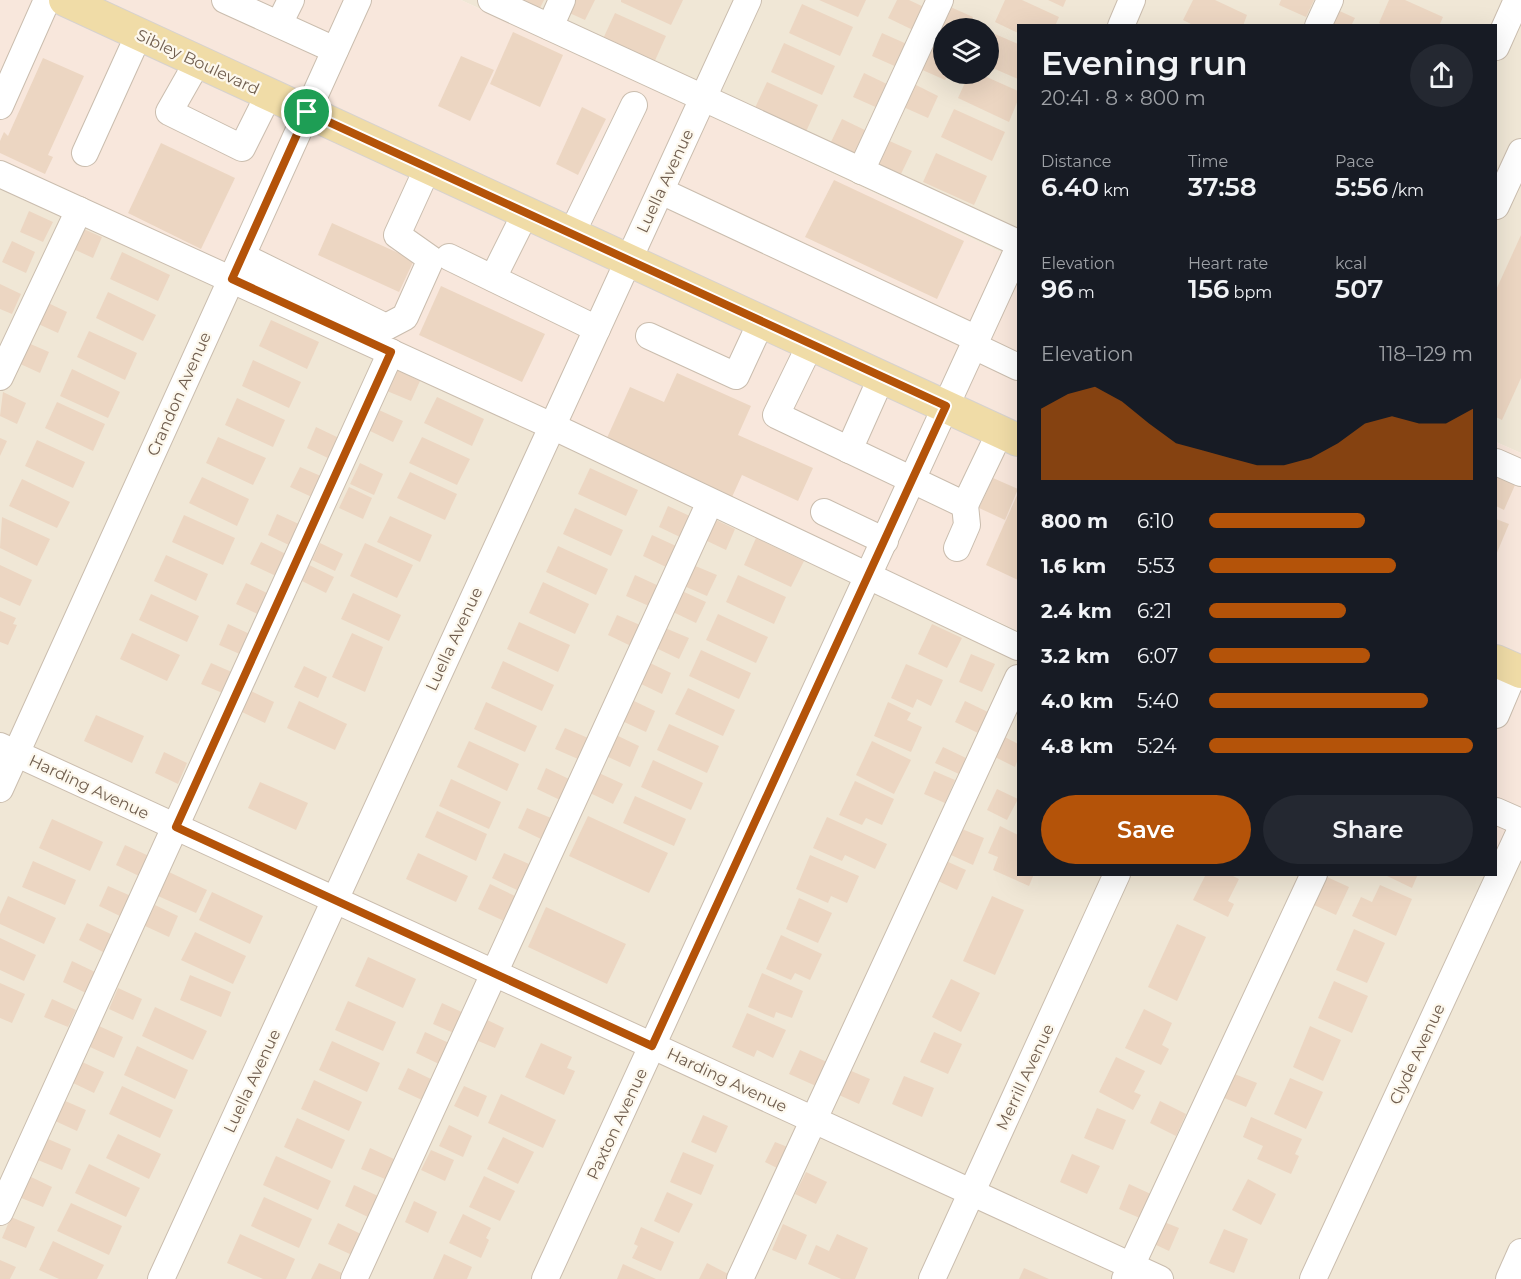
<!DOCTYPE html>
<meta charset="utf-8">
<style>
:root{--surface:#171b24;--page:#242831;--text:#f1f3f6;--muted:#9ea1a6;--accent:#b45309}
body{margin:0;font-family:Montserrat,sans-serif;background:var(--page);color:var(--text);height:100vh;display:flex;flex-direction:column;font-size:22px;white-space:nowrap}
*{box-sizing:border-box;margin:0}
p{font-size:20px;color:var(--muted)}
.icon{flex:none;width:33px;height:33px;fill:none;stroke:currentColor;stroke-width:2;stroke-linecap:round;stroke-linejoin:round}
.map{position:relative;flex:1;overflow:hidden}
.panel{position:absolute;left:1017px;top:24px;width:480px;height:852px;display:flex;flex-direction:column;background:var(--surface);border-radius:0px;box-shadow:0 6px 24px #0002}
.panel>*{flex:none}
.fabs{position:absolute;left:933px;top:18px;display:grid;gap:12px}
.fabs a{display:grid;place-items:center;width:66px;height:66px;border-radius:50%;background:var(--surface);box-shadow:0 6px 24px #0002;font-size:30px}
.pin{position:absolute;display:grid;place-items:center;width:51px;height:51px;color:#fff;margin:-26px;border:3px solid #fff;border-radius:50%;box-shadow:0 2px 6px #0007}
.round{display:grid;place-items:center;flex:none;width:63px;height:63px;border-radius:32px;background:var(--page)}
.summary{display:flex;align-items:center;justify-content:space-between;height:102px;padding:0 24px}
h1{font-size:33px;font-weight:600;line-height:45px}
.figures{display:grid;grid-template-columns:repeat(3,1fr);gap:9px;height:102px;padding:6px 24px}
.figures div{display:grid;align-content:center}
.figures b{font-size:26px;font-weight:600}
.figures small{font-size:16px;font-weight:400}
.figures p{font-size:16px}
.chart{height:168px;padding:12px 24px}
.chart p{display:flex;justify-content:space-between}
.chart svg{width:100%;height:108px;margin-top:6px;fill:var(--accent);opacity:.7}
.cta{display:flex;gap:12px;margin-top:auto;padding:12px 24px}
.cta a{flex:1;height:69px;border-radius:36px;background:var(--accent);color:#fff;font-size:24px;font-weight:600;line-height:69px;text-align:center}
.cta a+a{background:var(--page);color:var(--text)}
ul{padding:0 24px;list-style:none;font-size:20px}
li{display:grid;grid-template-columns:96px 72px 1fr;align-items:center;height:45px}
li i{height:15px;border-radius:8px;background:var(--accent)}
.map>svg:first-child{display:block}
.residential{fill:#f0e7d6;fill-rule:evenodd}
.commercial{fill:#f8e7dc}
.building{fill:#ecd6c2}
.lines{fill:none;stroke-linecap:round;stroke-linejoin:round}
.minor-casing{stroke:#cabdae;stroke-width:28}
.major-casing{stroke:#d7d2ce;stroke-width:34}
.minor{stroke:#fff;stroke-width:26}
.major{stroke:#f0dca7;stroke-width:32}
.route-casing{stroke:#fff;stroke-width:12}
.route{stroke:#b45309;stroke-width:8}
.labels{text-anchor:middle;dominant-baseline:central;stroke-width:4.5;stroke-linejoin:round;paint-order:stroke}
.street-label{font-size:16px;fill:#705e4f;stroke:#fdf8ed}
</style>
<div class="map">
<svg width="1521" height="1279" viewBox="0 0 1521 1279">
<rect width="100%" height="100%" fill="#f9f4e7"/>
<g class="residential">
<path d="M461,0H1521V453L1496,442V26H1018V260ZM944,28H988V74H944Z"/>
<path d="M0,163L1018,631V874H1496V851L1521,863V1279H0Z"/>
</g>
<g class="commercial">
<path d="M0,0H461L1018,260V631L0,163Z"/>
<path d="M1496,442L1521,453V863L1496,851Z"/>
</g>
<g class="building">
<path d="M517,0H544L539,10Z"/>
<path d="M570,0H595L585,20L565,11Z"/>
<path d="M621,0H683L671,25L621,2Z"/>
<path d="M819,0H866L858,17Z"/>
<path d="M897,0H909L926,8L915,31L888,18Z"/>
<path d="M1005,0H1022L1059,17L1055,26H1018V33L995,22Z"/>
<path d="M1048,0H1066L1063,7Z"/>
<path d="M1193,0H1215L1247,15L1243,26H1195L1183,20Z"/>
<path d="M1281,0H1314L1306,17L1279,5Z"/>
<path d="M1389,0H1405L1443,17L1439,26H1384L1379,23Z"/>
<path d="M802,4L853,27L840,56L789,33Z"/>
<path d="M946,5L973,17L968,28H944V32L936,28Z"/>
<path d="M1333,8L1355,18L1351,26H1325Z"/>
<path d="M615,13L666,36L653,65L602,41Z"/>
<path d="M988,31L1018,44V79L988,66Z"/>
<path d="M513,32L563,55L540,107L490,84Z"/>
<path d="M882,33L909,45L899,68L872,56Z"/>
<path d="M784,43L835,66L822,95L771,72Z"/>
<path d="M929,45L944,52V74H948L945,80L918,68Z"/>
<path d="M461,56L494,70L470,121L438,106Z"/>
<path d="M43,58L84,76L48,155L53,157L45,174L0,153V141L4,132L8,136Z"/>
<path d="M864,73L891,86L880,109L853,97Z"/>
<path d="M969,74H980L1018,91V100L1009,122L958,98Z"/>
<path d="M767,82L818,105L805,134L754,110Z"/>
<path d="M912,83L938,96L928,118L901,106Z"/>
<path d="M582,107L606,119L578,175L556,164Z"/>
<path d="M954,109L1005,132L992,161L941,137Z"/>
<path d="M842,119L869,132L858,155L831,142Z"/>
<path d="M885,139L912,151L901,174L874,162Z"/>
<path d="M161,143L235,178L201,249L128,213Z"/>
<path d="M936,153L987,176L974,205L923,182Z"/>
<path d="M834,180L964,241L937,299L805,237Z"/>
<path d="M29,211L53,222L43,242L20,232Z"/>
<path d="M332,223L414,260L399,292L318,255Z"/>
<path d="M79,227L102,237L93,258L69,247Z"/>
<path d="M1521,235V378L1502,420L1496,417V290Z"/>
<path d="M12,241L35,252L26,273L2,262Z"/>
<path d="M122,252L170,275L158,301L110,279Z"/>
<path d="M0,284L21,294L12,314L0,309Z"/>
<path d="M441,286L545,334L522,382L419,335Z"/>
<path d="M108,292L156,315L143,341L96,318Z"/>
<path d="M44,301L67,312L58,333L34,322Z"/>
<path d="M271,320L319,342L307,369L259,346Z"/>
<path d="M89,331L137,353L125,380L77,357Z"/>
<path d="M26,342L49,352L40,373L16,362Z"/>
<path d="M253,360L301,382L289,408L242,386Z"/>
<path d="M72,369L120,392L108,418L60,396Z"/>
<path d="M397,370L420,381L411,401L387,391Z"/>
<path d="M677,373L751,406L738,435L813,468L798,501L742,475L732,497L606,440L630,387L664,402Z"/>
<path d="M3,392L26,403L17,424L0,416Z"/>
<path d="M437,397L484,419L472,446L424,423Z"/>
<path d="M237,398L285,420L273,447L225,425Z"/>
<path d="M57,402L105,424L93,451L45,428Z"/>
<path d="M379,410L403,421L393,442L370,431Z"/>
<path d="M316,427L339,438L330,459L307,448Z"/>
<path d="M218,437L266,458L253,485L206,463Z"/>
<path d="M422,437L470,459L457,485L409,463Z"/>
<path d="M0,438L7,441L0,456Z"/>
<path d="M37,440L85,462L73,488L25,466Z"/>
<path d="M360,463L383,474L374,495L350,484Z"/>
<path d="M300,467L323,477L314,498L290,487Z"/>
<path d="M590,468L638,490L626,516L578,494Z"/>
<path d="M410,472L457,494L445,520L397,498Z"/>
<path d="M1496,476L1515,485L1504,510L1496,506Z"/>
<path d="M202,477L249,499L237,526L189,503Z"/>
<path d="M993,478L1018,489L1005,520L979,508Z"/>
<path d="M22,479L70,502L57,528L9,506Z"/>
<path d="M349,487L372,498L363,519L339,508Z"/>
<path d="M1018,493V580L986,565Z"/>
<path d="M668,506L692,517L682,538L659,527Z"/>
<path d="M575,508L623,530L611,556L563,534Z"/>
<path d="M277,514L301,525L291,546L268,535Z"/>
<path d="M184,515L235,538L223,565L172,542Z"/>
<path d="M390,516L432,535L420,562L377,542Z"/>
<path d="M2,517L50,539L37,566L0,548Z"/>
<path d="M712,518L735,529L726,550L703,539Z"/>
<path d="M1496,519L1509,524L1496,555Z"/>
<path d="M652,535L676,546L666,567L643,556Z"/>
<path d="M756,538L804,561L791,587L744,565Z"/>
<path d="M261,542L286,554L276,576L250,564Z"/>
<path d="M320,543L343,554L335,571L312,560Z"/>
<path d="M365,543L413,565L397,598L350,576Z"/>
<path d="M558,546L608,569L596,595L546,572Z"/>
<path d="M166,555L208,574L196,601L154,581Z"/>
<path d="M0,565L32,580L20,606L0,597Z"/>
<path d="M309,565L334,577L326,593L302,581Z"/>
<path d="M693,565L717,575L707,596L684,586Z"/>
<path d="M635,575L659,586L649,606L626,596Z"/>
<path d="M738,575L786,597L774,624L726,602Z"/>
<path d="M543,582L589,604L575,634L529,613Z"/>
<path d="M246,583L269,594L260,615L236,604Z"/>
<path d="M682,591L706,602L696,623L673,612Z"/>
<path d="M353,593L401,615L389,641L341,619Z"/>
<path d="M151,594L199,616L187,642L139,620Z"/>
<path d="M0,611L16,618L13,624L17,625L8,645L0,642Z"/>
<path d="M718,614L768,637L756,663L706,640Z"/>
<path d="M617,615L640,625L631,646L608,635Z"/>
<path d="M519,622L570,645L558,672L507,649Z"/>
<path d="M228,624L252,635L242,655L219,645Z"/>
<path d="M932,624L962,638L947,668L918,654Z"/>
<path d="M665,628L689,638L679,659L656,648Z"/>
<path d="M132,633L180,655L167,681L120,659Z"/>
<path d="M352,633L383,647L365,692L332,677Z"/>
<path d="M701,650L751,673L739,699L689,676Z"/>
<path d="M971,654L995,664L982,692L959,682Z"/>
<path d="M503,661L554,685L542,711L491,688Z"/>
<path d="M648,662L671,673L662,694L639,683Z"/>
<path d="M211,663L234,673L225,694L201,684Z"/>
<path d="M906,664L943,680L931,706L917,699L913,708L891,698Z"/>
<path d="M304,666L327,677L318,698L294,687Z"/>
<path d="M688,688L735,710L723,736L675,714Z"/>
<path d="M251,691L274,702L265,723L242,712Z"/>
<path d="M632,700L655,711L646,732L622,721Z"/>
<path d="M299,701L347,724L335,750L287,728Z"/>
<path d="M965,701L988,712L978,733L955,722Z"/>
<path d="M486,702L537,726L525,752L474,729Z"/>
<path d="M888,702L911,713L907,720L922,727L911,752L874,736Z"/>
<path d="M96,715L144,736L132,763L84,741Z"/>
<path d="M669,724L719,746L707,773L657,750Z"/>
<path d="M565,728L588,738L578,759L555,749Z"/>
<path d="M616,735L639,746L630,767L606,756Z"/>
<path d="M1005,737L1018,744V759L1015,767L995,757Z"/>
<path d="M469,741L519,764L507,791L457,767Z"/>
<path d="M872,741L911,760L894,794L856,775Z"/>
<path d="M943,747L966,758L959,774L935,763Z"/>
<path d="M164,752L187,763L178,784L155,773Z"/>
<path d="M653,760L703,783L691,810L641,787Z"/>
<path d="M546,768L569,779L560,800L537,789Z"/>
<path d="M934,771L955,780L945,803L924,794Z"/>
<path d="M599,773L623,784L613,804L590,793Z"/>
<path d="M451,779L501,802L489,829L439,806Z"/>
<path d="M855,781L894,799L882,825L866,818L862,825L839,815Z"/>
<path d="M260,782L308,803L296,830L248,808Z"/>
<path d="M997,789L1018,799L1007,820L987,810Z"/>
<path d="M635,796L686,819L674,846L623,823Z"/>
<path d="M527,808L551,818L541,839L518,828Z"/>
<path d="M437,811L487,834L476,861L425,837Z"/>
<path d="M588,816L668,853L649,893L569,856Z"/>
<path d="M827,817L887,844L875,869L845,855L842,861L813,848Z"/>
<path d="M52,819L103,842L90,871L39,848Z"/>
<path d="M1000,826L1018,835V874H1034L1029,886L993,870L998,857L988,853Z"/>
<path d="M962,829L984,838L973,865L951,855Z"/>
<path d="M125,845L149,856L139,876L116,865Z"/>
<path d="M418,853L468,876L456,902L406,879Z"/>
<path d="M504,853L529,864L517,890L492,878Z"/>
<path d="M810,855L859,876L847,903L831,896L828,903L796,889Z"/>
<path d="M33,861L76,880L65,905L22,887Z"/>
<path d="M946,861L966,870L957,890L938,881Z"/>
<path d="M169,872L207,890L196,913L158,896Z"/>
<path d="M1206,874H1229L1239,879L1228,901L1234,904L1228,917L1193,900Z"/>
<path d="M1383,874H1418L1412,888Z"/>
<path d="M1327,877L1349,887L1336,915L1314,905Z"/>
<path d="M490,884L515,896L504,921L478,909Z"/>
<path d="M1380,885L1412,899L1396,936L1352,916L1361,897L1372,902Z"/>
<path d="M108,886L131,896L122,917L99,906Z"/>
<path d="M212,892L263,916L250,944L199,920Z"/>
<path d="M8,896L56,918L44,944L0,924V914Z"/>
<path d="M992,896L1024,910L995,975L963,961Z"/>
<path d="M799,898L832,913L818,943L786,929Z"/>
<path d="M155,905L178,916L169,937L145,926Z"/>
<path d="M546,907L626,944L607,984L528,947Z"/>
<path d="M87,923L113,935L105,953L79,940Z"/>
<path d="M1177,924L1206,937L1177,1001L1148,987Z"/>
<path d="M1354,929L1385,943L1367,983L1336,970Z"/>
<path d="M195,932L246,956L233,984L181,960Z"/>
<path d="M781,935L822,954L810,980L795,973L791,980L766,969Z"/>
<path d="M0,938L36,955L24,981L0,970Z"/>
<path d="M368,957L416,979L403,1008L355,986Z"/>
<path d="M72,961L95,972L86,993L63,982Z"/>
<path d="M762,973L803,991L792,1018L776,1012L774,1018L748,1007Z"/>
<path d="M190,975L231,992L221,1017L180,1000Z"/>
<path d="M951,979L980,993L961,1032L932,1017Z"/>
<path d="M1334,981L1368,996L1352,1033L1318,1018Z"/>
<path d="M0,983L25,994L12,1023L0,1018Z"/>
<path d="M118,988L142,999L133,1020L109,1009Z"/>
<path d="M52,999L76,1010L68,1027L44,1017Z"/>
<path d="M348,1001L396,1022L383,1051L335,1030Z"/>
<path d="M442,1003L466,1014L456,1034L433,1024Z"/>
<path d="M155,1007L207,1031L193,1060L142,1036Z"/>
<path d="M1144,1009L1172,1023L1162,1045L1169,1049L1161,1065L1125,1048Z"/>
<path d="M747,1013L786,1030L773,1058L757,1050L754,1057L732,1047Z"/>
<path d="M481,1017L504,1028L495,1048L471,1038Z"/>
<path d="M99,1026L123,1037L114,1058L90,1047Z"/>
<path d="M1310,1026L1341,1040L1323,1081L1293,1067Z"/>
<path d="M425,1032L449,1043L439,1064L416,1053Z"/>
<path d="M934,1032L962,1044L948,1074L920,1062Z"/>
<path d="M332,1041L380,1063L367,1092L319,1070Z"/>
<path d="M541,1043L572,1057L567,1068L575,1071L564,1095L525,1077Z"/>
<path d="M137,1046L188,1070L175,1099L124,1075Z"/>
<path d="M800,1050L827,1062L816,1086L789,1074Z"/>
<path d="M1116,1057L1145,1071L1134,1092L1141,1095L1133,1110L1099,1092Z"/>
<path d="M80,1061L104,1072L94,1093L71,1082Z"/>
<path d="M408,1068L431,1079L422,1100L398,1089Z"/>
<path d="M849,1070L870,1079L859,1104L839,1095Z"/>
<path d="M1232,1073L1257,1083L1246,1107L1222,1097Z"/>
<path d="M904,1076L934,1088L922,1117L892,1104Z"/>
<path d="M1290,1078L1323,1092L1306,1129L1274,1114Z"/>
<path d="M314,1080L362,1102L349,1131L301,1109Z"/>
<path d="M122,1086L173,1110L160,1138L109,1114Z"/>
<path d="M464,1086L487,1096L478,1117L454,1106Z"/>
<path d="M501,1094L556,1120L543,1148L488,1123Z"/>
<path d="M63,1100L86,1110L77,1131L53,1120Z"/>
<path d="M1160,1101L1186,1114L1176,1136L1150,1123Z"/>
<path d="M1097,1108L1126,1120L1113,1150L1084,1138Z"/>
<path d="M703,1115L728,1126L716,1153L691,1142Z"/>
<path d="M1251,1117L1302,1139L1295,1154L1299,1156L1291,1174L1257,1159L1263,1146L1243,1137Z"/>
<path d="M297,1118L345,1140L332,1169L284,1147Z"/>
<path d="M449,1125L472,1136L463,1157L439,1146Z"/>
<path d="M118,1134L161,1154L149,1179L106,1158Z"/>
<path d="M503,1137L534,1152L518,1184L487,1169Z"/>
<path d="M48,1139L71,1149L62,1170L38,1160Z"/>
<path d="M775,1142L790,1148L779,1169L765,1162Z"/>
<path d="M370,1148L394,1159L385,1179L361,1169Z"/>
<path d="M431,1150L454,1160L445,1181L421,1170Z"/>
<path d="M683,1152L714,1165L701,1195L670,1182Z"/>
<path d="M1072,1154L1100,1166L1087,1194L1060,1182Z"/>
<path d="M276,1156L331,1181L318,1210L263,1185Z"/>
<path d="M89,1164L140,1188L126,1217L75,1193Z"/>
<path d="M806,1172L827,1182L816,1204L795,1194Z"/>
<path d="M29,1176L52,1187L43,1207L19,1197Z"/>
<path d="M484,1176L515,1191L500,1221L469,1207Z"/>
<path d="M1248,1179L1276,1194L1261,1225L1232,1210Z"/>
<path d="M1129,1184L1153,1195L1142,1219L1119,1209Z"/>
<path d="M354,1185L378,1196L368,1217L345,1206Z"/>
<path d="M667,1192L693,1204L679,1233L654,1221Z"/>
<path d="M264,1197L312,1219L299,1248L251,1226Z"/>
<path d="M414,1201L437,1212L428,1233L405,1222Z"/>
<path d="M71,1203L122,1226L109,1255L57,1231Z"/>
<path d="M463,1214L491,1228L486,1238L489,1240L481,1258L449,1243Z"/>
<path d="M11,1217L35,1227L26,1248L2,1238Z"/>
<path d="M1164,1222L1179,1228L1169,1251L1154,1244Z"/>
<path d="M338,1223L361,1234L352,1255L328,1244Z"/>
<path d="M783,1224L807,1235L796,1260L772,1250Z"/>
<path d="M641,1227L674,1242L661,1271L632,1258L638,1246L634,1244Z"/>
<path d="M1224,1229L1248,1239L1234,1273L1209,1263Z"/>
<path d="M240,1234L295,1259L286,1279H263L227,1263Z"/>
<path d="M837,1234L868,1248L855,1279H841L808,1264L816,1245L829,1251Z"/>
<path d="M53,1241L104,1265L97,1279H59L39,1270Z"/>
<path d="M444,1254L472,1267L467,1279H433Z"/>
<path d="M0,1260L16,1267L10,1279H0Z"/>
<path d="M319,1263L342,1273L340,1279H311Z"/>
<path d="M707,1263L732,1276L730,1279H699Z"/>
<path d="M623,1264L656,1279H617Z"/>
<path d="M1024,1268L1049,1279H1019Z"/>
</g>
<g class="lines">
<defs>
<g id="minor">
<path d="M225,0L335,50"/>
<path d="M491,0L1018,243"/>
<path d="M279,24L291,0"/>
<path d="M1121,26L1132,0"/>
<path d="M1318,26L1330,0"/>
<path d="M550,27L562,0"/>
<path d="M1496,47L1517,0"/>
<path d="M198,61L169,112L242,148L269,94"/>
<path d="M0,106L47,0"/>
<path d="M85,153L139,34"/>
<path d="M861,171L940,0"/>
<path d="M0,174L552,426L1018,647"/>
<path d="M661,191L977,339"/>
<path d="M1496,206L1521,152"/>
<path d="M572,233L634,105"/>
<path d="M242,256L386,327L405,317L431,259L397,235L428,167"/>
<path d="M449,257L597,329"/>
<path d="M493,278L526,212"/>
<path d="M649,336L736,376L762,320"/>
<path d="M811,343L776,415L965,505L1000,432"/>
<path d="M974,346L1018,367"/>
<path d="M0,377L79,210"/>
<path d="M849,450L882,376"/>
<path d="M1496,462L1521,473"/>
<path d="M824,512L885,541"/>
<path d="M957,548L967,525L965,505"/>
<path d="M1496,715L1515,670"/>
<path d="M0,746L1160,1279"/>
<path d="M0,789L358,0"/>
<path d="M1496,811L1521,822"/>
<path d="M0,1212L391,352"/>
<path d="M161,1279L748,0"/>
<path d="M354,1279L710,502"/>
<path d="M545,1279L1018,249"/>
<path d="M740,1279L1018,678"/>
<path d="M932,1279L1117,874"/>
<path d="M1125,1279L1314,874"/>
<path d="M1313,1279L1521,829"/>
<path d="M1509,1279L1521,1252"/>
</g>
<g id="major">
<path d="M65,0L1018,440"/>
<path d="M1496,661L1521,672"/>
</g>
</defs>
<use href="#minor" class="minor-casing"/>
<use href="#major" class="major-casing"/>
<use href="#minor" class="minor"/>
<use href="#major" class="major"/>
</g>
<g class="lines">
<defs>
<path id="route" d="M307,112L946,406L652,1046L176,827L391,352L232,279Z"/>
</defs>
<use href="#route" class="route-casing"/>
<use href="#route" class="route"/>
</g>
<g class="labels">
<g class="street-label">
<text transform="translate(198 62) rotate(25)">Sibley Boulevard</text>
<text transform="translate(665 181) rotate(-65)">Luella Avenue</text>
<text transform="translate(179 394) rotate(-66)">Crandon Avenue</text>
<text transform="translate(454 639) rotate(-65)">Luella Avenue</text>
<text transform="translate(89 787) rotate(25)">Harding Avenue</text>
<text transform="translate(1417 1054) rotate(-65)">Clyde Avenue</text>
<text transform="translate(1025 1077) rotate(-65)">Merrill Avenue</text>
<text transform="translate(727 1080) rotate(25)">Harding Avenue</text>
<text transform="translate(252 1081) rotate(-65)">Luella Avenue</text>
<text transform="translate(617 1124) rotate(-65)">Paxton Avenue</text>
</g>
</g>
</svg>
<div class="fabs">
<a><svg class="icon" aria-label="layers" viewBox="0 0 24 24"><path d="M12 4l9 5-9 5-9-5zM3 14l9 5 9-5"/></svg></a>
</div>
<div class="pin" style="left:307px;top:112px;background:#1e9e55"><svg class="icon" aria-label="arrive" viewBox="0 0 24 24"><path d="M6 21V4h12l-3 4 3 4H6"/></svg></div>
<section class="panel">
<div class="summary"><div><h1>Evening run</h1><p>20:41 · 8 × 800 m</p></div><a class="round"><svg class="icon" aria-label="share" viewBox="0 0 24 24"><path d="M12 15V3M7 8l5-5 5 5M5 13v7h14v-7"/></svg></a></div>
<div class="figures">
<div><p>Distance</p><b>6.40<small> km</small></b></div>
<div><p>Time</p><b>37:58</b></div>
<div><p>Pace</p><b>5:56<small> /km</small></b></div>
</div>
<div class="figures">
<div><p>Elevation</p><b>96<small> m</small></b></div>
<div><p>Heart rate</p><b>156<small> bpm</small></b></div>
<div><p>kcal</p><b>507</b></div>
</div>
<div class="chart"><p><span>Elevation</span>118–129 m</p>
<svg viewBox="0 0 160 44" preserveAspectRatio="none"><path d="M0 44V15L10 9L20 6L30 12L40 21L50 29L60 32L70 35L80 38L90 38L100 35L110 29L120 21L130 18L140 21L150 21L160 15V44z"/></svg>
</div>
<ul>
<li><b>800 m</b>6:10<i style="width:59%"></i></li>
<li><b>1.6 km</b>5:53<i style="width:71%"></i></li>
<li><b>2.4 km</b>6:21<i style="width:52%"></i></li>
<li><b>3.2 km</b>6:07<i style="width:61%"></i></li>
<li><b>4.0 km</b>5:40<i style="width:83%"></i></li>
<li><b>4.8 km</b>5:24<i style="width:100%"></i></li>
</ul>
<div class="cta"><a>Save</a><a>Share</a></div>
</section>
</div>
